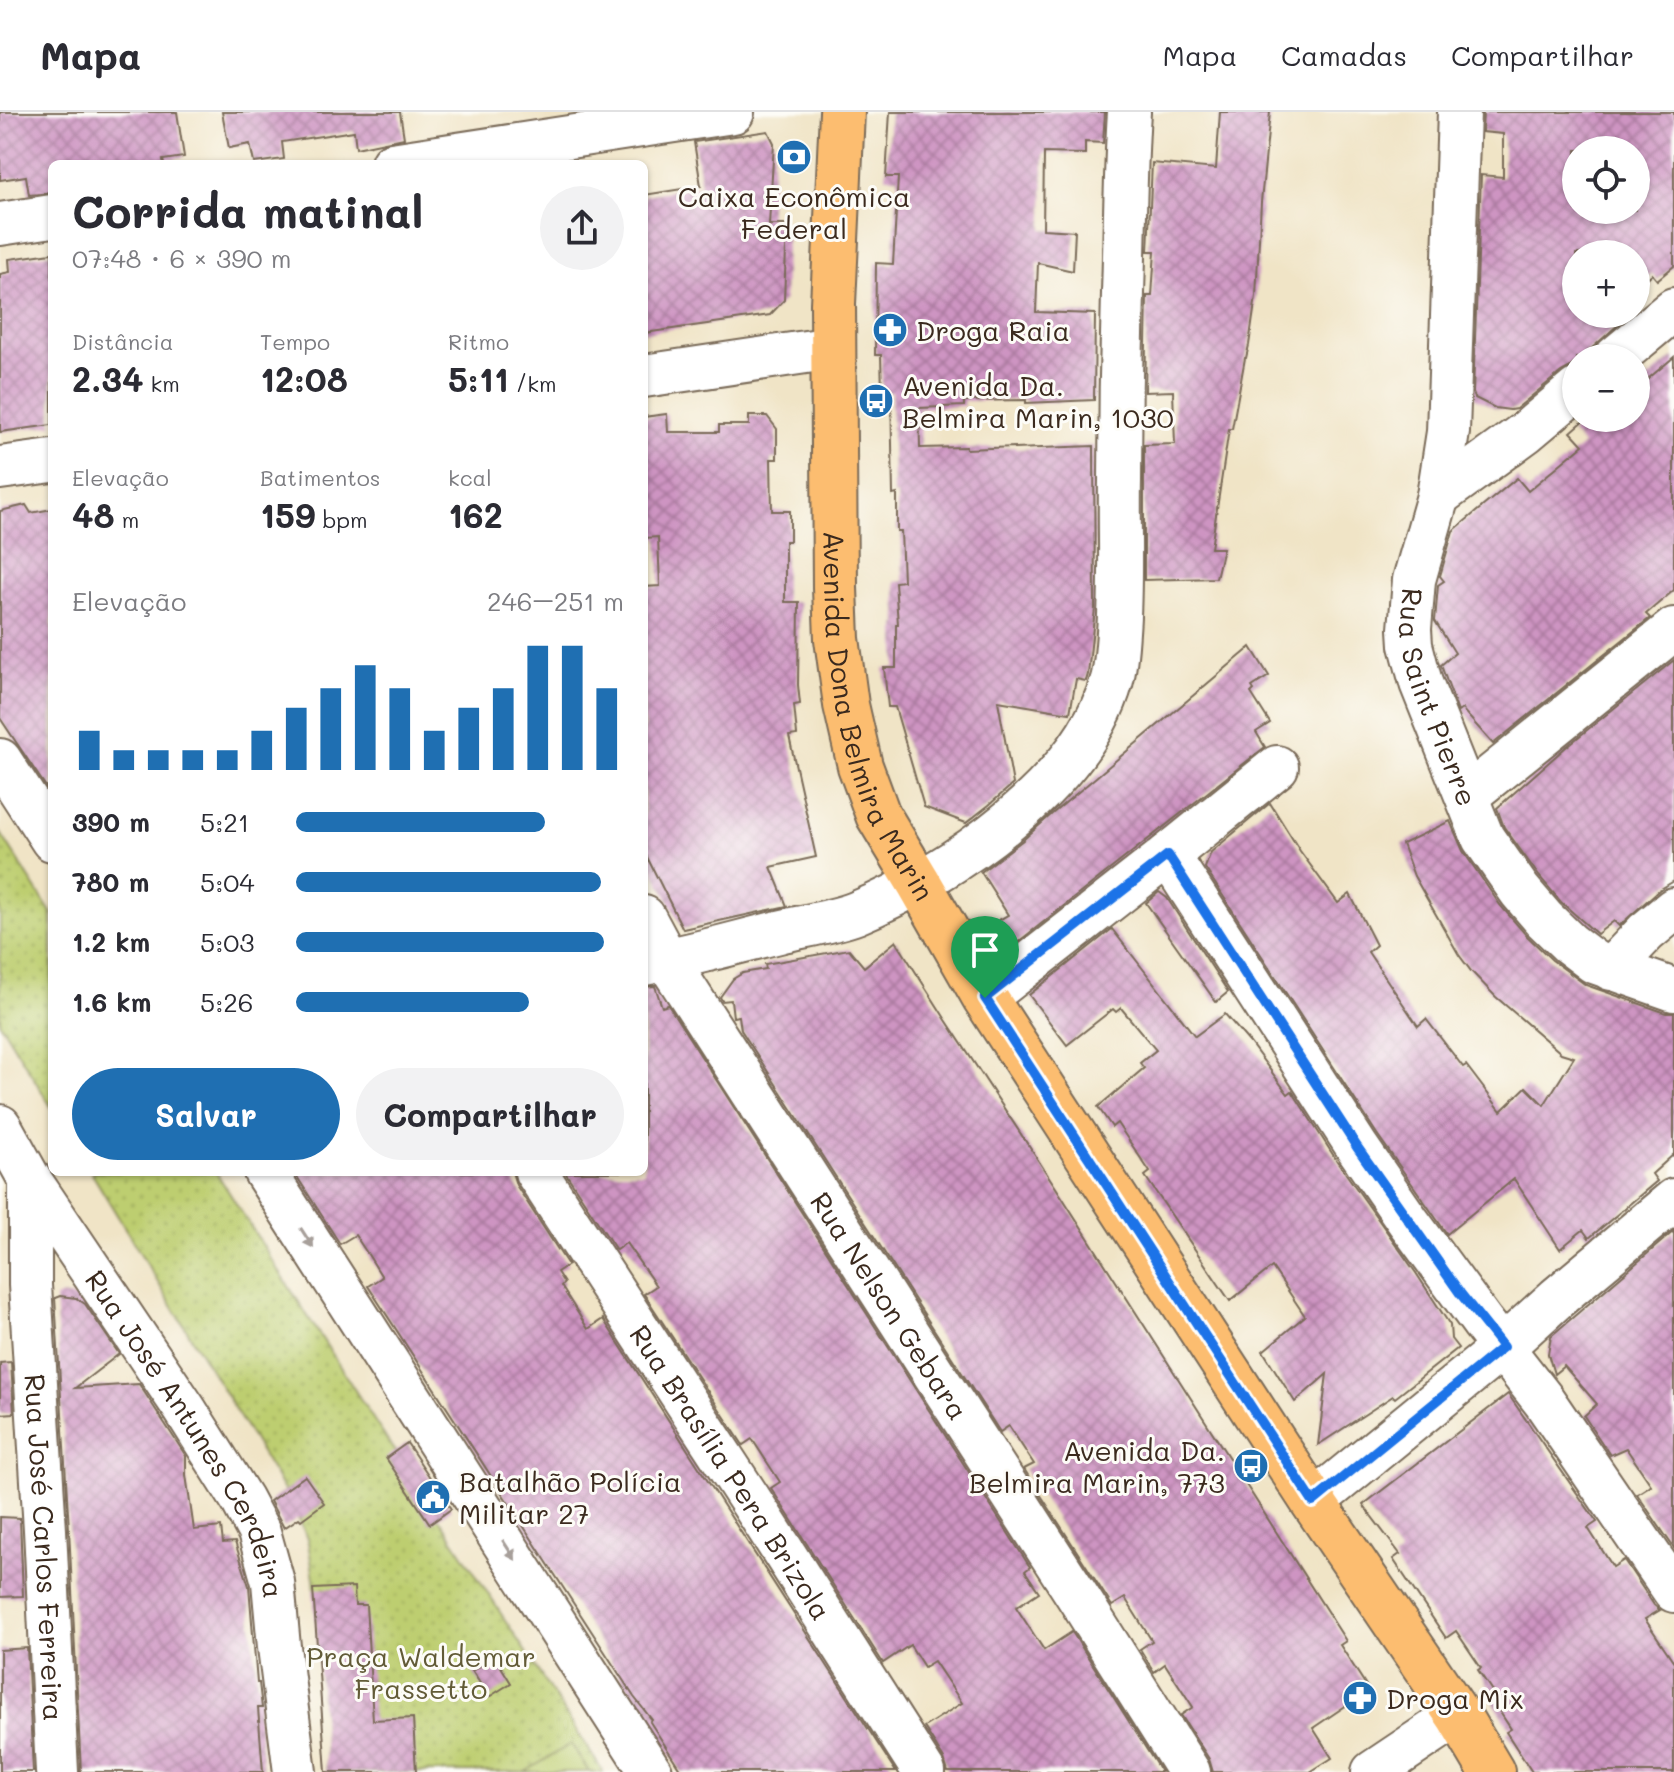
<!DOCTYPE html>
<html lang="pt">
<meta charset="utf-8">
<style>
:root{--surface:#fff;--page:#f2f2f3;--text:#2b2b33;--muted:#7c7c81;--line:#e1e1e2;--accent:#1f6fb2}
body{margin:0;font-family:Mali,sans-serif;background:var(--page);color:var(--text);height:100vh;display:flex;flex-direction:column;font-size:30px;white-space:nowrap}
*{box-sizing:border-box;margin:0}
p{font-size:26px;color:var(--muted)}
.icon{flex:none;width:44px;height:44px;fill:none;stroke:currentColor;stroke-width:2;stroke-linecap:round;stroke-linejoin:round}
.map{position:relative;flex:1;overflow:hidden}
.drawer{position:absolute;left:48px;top:48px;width:600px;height:1016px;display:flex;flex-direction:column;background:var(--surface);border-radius:12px;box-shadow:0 2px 6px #0004}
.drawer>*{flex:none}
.buttons{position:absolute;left:1562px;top:24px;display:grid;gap:16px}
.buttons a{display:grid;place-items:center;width:88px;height:88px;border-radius:50%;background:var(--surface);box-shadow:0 2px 6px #0004;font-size:40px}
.pin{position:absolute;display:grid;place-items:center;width:68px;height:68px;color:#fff;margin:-82px -34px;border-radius:50% 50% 50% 0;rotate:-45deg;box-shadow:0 0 8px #0007}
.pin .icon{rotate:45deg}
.round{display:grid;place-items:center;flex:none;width:84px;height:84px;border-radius:42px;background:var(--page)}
.summary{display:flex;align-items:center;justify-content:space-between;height:136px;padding:0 24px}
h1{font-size:44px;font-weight:800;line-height:60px}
.figures{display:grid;grid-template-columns:repeat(3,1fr);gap:12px;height:136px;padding:8px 24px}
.figures div{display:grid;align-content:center}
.figures b{font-size:34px;font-weight:800}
.figures small{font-size:22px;font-weight:400}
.figures p{font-size:22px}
.chart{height:224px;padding:16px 24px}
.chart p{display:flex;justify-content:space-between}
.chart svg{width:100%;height:144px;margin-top:8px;stroke:var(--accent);stroke-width:6}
.action{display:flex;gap:16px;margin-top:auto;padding:16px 24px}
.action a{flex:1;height:92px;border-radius:48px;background:var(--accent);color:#fff;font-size:32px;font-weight:800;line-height:92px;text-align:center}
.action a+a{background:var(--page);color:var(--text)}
ul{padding:0 24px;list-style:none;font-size:26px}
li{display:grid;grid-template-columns:128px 96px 1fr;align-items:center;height:60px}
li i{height:20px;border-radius:10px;background:var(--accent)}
header{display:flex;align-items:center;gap:48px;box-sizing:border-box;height:112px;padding:0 40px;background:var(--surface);border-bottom:2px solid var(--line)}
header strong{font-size:38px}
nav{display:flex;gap:44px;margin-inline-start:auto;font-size:28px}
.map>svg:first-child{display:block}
.park{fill:url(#park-dots);stroke:#7c7c47;stroke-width:2}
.garden{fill:#bdce70;stroke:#7c7c47;stroke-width:2}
.building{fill:url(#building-cross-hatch);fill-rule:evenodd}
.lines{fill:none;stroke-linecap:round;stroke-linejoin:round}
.minor-casing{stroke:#7a6b59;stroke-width:46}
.major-casing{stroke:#7a6b59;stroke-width:48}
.minor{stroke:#fff;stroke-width:42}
.major{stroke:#fcbd6f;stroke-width:44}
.oneway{fill:#a79f9a}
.route-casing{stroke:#fff;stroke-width:16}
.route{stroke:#1a73e8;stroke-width:10}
.labels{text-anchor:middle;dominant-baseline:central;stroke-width:6;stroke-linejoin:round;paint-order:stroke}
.poi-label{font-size:28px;fill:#3b2a1e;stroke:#fdfcf7;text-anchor:start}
.street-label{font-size:28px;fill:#3b2a1e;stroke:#fdfcf7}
.park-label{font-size:28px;fill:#625b37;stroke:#fdfcf7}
</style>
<header>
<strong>Mapa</strong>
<nav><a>Mapa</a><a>Camadas</a><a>Compartilhar</a></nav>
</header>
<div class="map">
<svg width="1674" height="1660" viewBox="0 0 1674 1660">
<defs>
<pattern id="park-dots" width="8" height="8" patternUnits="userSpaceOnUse" patternTransform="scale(2)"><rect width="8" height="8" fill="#bdce70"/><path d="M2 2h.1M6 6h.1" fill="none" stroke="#a3b161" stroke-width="1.8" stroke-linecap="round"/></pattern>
<pattern id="building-cross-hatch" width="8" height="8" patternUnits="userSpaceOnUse" patternTransform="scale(2)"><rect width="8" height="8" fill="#ce94c2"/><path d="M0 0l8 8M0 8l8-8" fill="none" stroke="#a8799d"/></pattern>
</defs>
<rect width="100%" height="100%" fill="#fdfcf7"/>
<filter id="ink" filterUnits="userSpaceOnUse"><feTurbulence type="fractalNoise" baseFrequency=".0125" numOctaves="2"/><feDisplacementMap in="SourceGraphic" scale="16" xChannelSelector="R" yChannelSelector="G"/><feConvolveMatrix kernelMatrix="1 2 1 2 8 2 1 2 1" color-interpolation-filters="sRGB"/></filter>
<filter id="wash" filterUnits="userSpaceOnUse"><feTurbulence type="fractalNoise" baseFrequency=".006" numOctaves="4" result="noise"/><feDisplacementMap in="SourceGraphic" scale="32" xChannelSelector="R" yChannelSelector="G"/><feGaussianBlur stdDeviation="1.8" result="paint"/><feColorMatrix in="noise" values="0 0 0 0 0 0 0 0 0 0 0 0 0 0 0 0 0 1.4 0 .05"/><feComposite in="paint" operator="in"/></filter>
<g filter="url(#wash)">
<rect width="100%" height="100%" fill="#f0e4c6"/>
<g class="park">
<path d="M0,720L52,802V996L0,911Z"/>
<path d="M91,1060H216L377,1313L460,1438L603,1660H327L314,1466L308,1430L302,1414L285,1380Z"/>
</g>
<path class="garden" d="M571,1632L589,1660H525Z"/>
<g id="blocks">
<g class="building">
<path d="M0,0H177L184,45L163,48L164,52H52V81L29,83L26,64L0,68Z"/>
<path d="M222,0H400L404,26L356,36L354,19L282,30L284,47L254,51L250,32L229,36Z"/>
<path d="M890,0H1105L1103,31L1085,30V42L1044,41L1043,117L1075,119L1073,159L1038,151L1036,200L1095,202L1094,288L1026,291V288L964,289V294L919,296L920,336L966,335V337L1015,335V337L1094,334L1095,496L1088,562L1086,569L1076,567L1070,601L998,589L1013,672L989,693L966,711L924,695L895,595H888L884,556H896V512H898L895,470L903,469L901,419H897V382L893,383L891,280L882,281L881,243H875L876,151L893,152L898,65H886Z"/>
<path d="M1220,0H1270L1261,90L1256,184L1249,233L1246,246H1245L1232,317H1229L1211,436H1223L1216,466L1144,468V333L1175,332L1173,279L1145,280L1147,184H1152L1155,139H1148L1152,51L1216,57Z"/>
<path d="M1483,0H1674V154L1657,168L1652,162L1636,176V142H1576V202H1630L1581,246H1576V250L1570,255L1561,260L1516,297L1510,298L1495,296L1475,286L1473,281L1481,63L1503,65V22L1482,20ZM1576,38H1636V98H1576Z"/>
<path d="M768,19L774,31L769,113H787L784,188L770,203L644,221V83L701,74L694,30Z"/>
<path d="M52,141V313L0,320V162L10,160L9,147Z"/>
<path d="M1674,245V478L1646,502L1650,506L1493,632L1462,597L1458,600L1441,553L1455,541L1435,509L1438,473L1444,469L1440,464L1453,419L1517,366L1528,379L1583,333L1571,320L1587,306H1636V277Z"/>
<path d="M667,302L668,320H719V313H749V304H767L777,317V347H771L772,399H790V429H785V490H799L798,573L800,592L794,593L797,623L789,624L816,745L771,755L787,794L683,817L644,739V475L660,474L658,425L644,426V305Z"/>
<path d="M26,393L31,401L52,397V684L0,606V399Z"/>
<path d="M1251,535L1269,564L1252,575L1254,578L1251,581L1270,611L1256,620L1265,635L1013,834L997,809L1008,803L981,760L1023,728L1052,702Z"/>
<path d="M1674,548V769L1659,778L1619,814L1614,809L1597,822L1561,790L1539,764L1504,715L1497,696L1566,635Z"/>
<path d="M1270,691L1300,739L1338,791L1350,782L1376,833L1368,840L1418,914L1426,907L1463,955L1466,953L1501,999L1526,975L1544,993L1574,945L1561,941L1496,885L1471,859L1459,843L1414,764L1402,732L1450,709L1463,739L1500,793L1526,823L1552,848L1586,873L1666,901H1674V1042L1652,1062L1657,1069L1589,1126L1583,1118L1560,1137L1514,1067L1447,1122L1377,1022L1205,756L1211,740Z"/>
<path d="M1159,780L1167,786L1228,880L1216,890L1146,791Z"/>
<path d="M1112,817L1195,924L1225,902L1250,931L1288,982L1292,979L1337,1049L1416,1161L1450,1213L1451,1227L1458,1236L1395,1286L1393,1284L1318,1333L1327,1262L1295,1290L1263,1239L1305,1204L1272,1155L1230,1189L1145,1064L1150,1060L1117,1011L1112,1015L1098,995L1144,956L1140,951L1156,938L1121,896L1116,900L1113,897L1067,933L1029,883Z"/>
<path d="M896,829L946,908L1053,1071L1346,1529L1340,1533L1369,1578L1313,1616L1332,1646L1310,1660H1213L1209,1647L1181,1603L1193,1595L1165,1552L1154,1560L1140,1537L1152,1529L1125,1486L1112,1494L1024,1357L1034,1352L1009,1314L1000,1320L741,918L739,904L733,905L731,888L722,889L720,885L733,867L743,861L766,857L765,852L849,837L864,855Z"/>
<path d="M655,874L662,895L668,893L1030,1455L1025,1459L1039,1480L1016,1495L1044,1538L1072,1520L1161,1660H948L944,1647L924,1615L962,1591L934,1549L924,1555L910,1533L883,1551L771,1376L780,1370L752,1327L743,1333L644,1182L656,1174L626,1131L616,1138L565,1060H644V875Z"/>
<path d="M294,1060H512L516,1073L568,1153L557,1160L564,1171L561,1174L588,1217L603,1207L896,1660H682L650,1610L652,1608L634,1585L368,1174L382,1165L369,1144L355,1123L340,1132Z"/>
<path d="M1674,1119V1436L1637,1382L1651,1373L1626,1336L1610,1343L1584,1304L1597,1292L1564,1254L1554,1262L1548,1242L1551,1224Z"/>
<path d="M60,1184L76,1186L85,1192L119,1242L75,1276L139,1272L186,1344V1363L194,1418L221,1415L223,1431L235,1430L249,1474L257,1571H259L262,1596H258L263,1660H81L69,1417L55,1186Z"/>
<path d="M11,1250L14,1301L0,1302V1251Z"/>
<path d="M1508,1282L1597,1410L1588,1416L1613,1455L1624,1448L1654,1493L1660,1498L1645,1507L1674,1550V1660H1532L1506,1620L1511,1617L1492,1588L1496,1585L1478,1558L1481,1556L1456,1519L1446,1526L1393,1447L1400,1442L1363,1393Z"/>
<path d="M407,1331L451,1397L430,1412L386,1346Z"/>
<path d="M305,1364L324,1391L301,1408L299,1406L284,1416L270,1389Z"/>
<path d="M0,1405L20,1406L23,1484L0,1485Z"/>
<path d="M354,1475L355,1493H366L373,1608L413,1606L416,1660H326L313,1477Z"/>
<path d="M27,1536L33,1660H0V1538Z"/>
<path d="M495,1545L511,1571L489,1585L472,1559Z"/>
</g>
</g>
</g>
<g filter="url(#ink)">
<use href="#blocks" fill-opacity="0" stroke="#7a6b59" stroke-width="2"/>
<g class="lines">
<defs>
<g id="minor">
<path id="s1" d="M1459,0L1448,320L1438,384L1414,468L1410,517L1411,533L1421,571L1483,726L1520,779L1544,807L1569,831L1594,850L1674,878"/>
<path d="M392,52L733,0"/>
<path d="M0,112L52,104"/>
<path d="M1615,246L1674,197"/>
<path d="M644,264L833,236"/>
<path d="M0,356L52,349"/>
<path d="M1438,384L1526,320L1576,278"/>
<path d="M0,648L52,728"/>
<path d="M1468,683L1674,517"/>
<path d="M1168,743L1357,1035L1408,1109L1483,1211L1544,1289L1674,1479"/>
<path id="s2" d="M644,805L667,848L1073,1477L1189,1660"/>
<path d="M644,852C690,844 734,831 779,820C804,814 832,810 856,801C951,762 1083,672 1112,568C1116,552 1117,536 1118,520C1122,469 1119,419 1120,369C1120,306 1121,244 1123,181C1125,121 1125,60 1129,0"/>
<path d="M1611,857L1646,820L1674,797"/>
<path d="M985,886L1168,743L1277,655"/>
<path id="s3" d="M0,1014L30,1068L184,1296L242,1388L259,1420L273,1470L279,1535L295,1660"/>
<path d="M265,1060L651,1660"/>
<path id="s4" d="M536,1060L752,1391L924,1660"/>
<path id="s5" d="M30,1068V1173L45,1418L57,1660"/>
<path d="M1313,1390L1503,1235L1557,1186L1674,1088"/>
<path d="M1373,1660L1458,1603"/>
</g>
<g id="major">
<path id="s6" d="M842,0L833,192L835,476L837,527L846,593L860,654L878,703L919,771L985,886L1313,1390L1458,1603L1492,1660"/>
</g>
</defs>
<use href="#minor" class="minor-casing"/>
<use href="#major" class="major-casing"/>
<use href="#minor" class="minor"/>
<use href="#major" class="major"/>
</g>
<defs><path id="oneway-solid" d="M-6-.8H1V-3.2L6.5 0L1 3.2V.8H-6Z" transform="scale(2)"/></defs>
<g class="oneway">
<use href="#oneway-solid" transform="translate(307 1126) rotate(57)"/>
<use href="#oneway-solid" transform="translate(509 1438) rotate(57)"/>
</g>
</g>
<g class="lines" filter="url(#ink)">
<defs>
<path id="route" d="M1168,743L1357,1035L1460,1181L1503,1235L1313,1390L985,886Z"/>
</defs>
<use href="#route" class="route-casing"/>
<use href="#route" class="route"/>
</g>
<defs>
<symbol id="bank-disc" viewBox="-11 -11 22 22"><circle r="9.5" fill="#1f6fb2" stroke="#fdfcf7"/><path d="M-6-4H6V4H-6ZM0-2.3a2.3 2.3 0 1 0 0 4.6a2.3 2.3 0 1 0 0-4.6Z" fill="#fff"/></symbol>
<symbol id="pharmacy-disc" viewBox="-11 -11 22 22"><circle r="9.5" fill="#1f6fb2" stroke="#fdfcf7"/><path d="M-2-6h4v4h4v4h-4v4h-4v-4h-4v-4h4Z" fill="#fff"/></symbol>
<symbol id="bus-disc" viewBox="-11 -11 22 22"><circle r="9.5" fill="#1f6fb2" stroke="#fdfcf7"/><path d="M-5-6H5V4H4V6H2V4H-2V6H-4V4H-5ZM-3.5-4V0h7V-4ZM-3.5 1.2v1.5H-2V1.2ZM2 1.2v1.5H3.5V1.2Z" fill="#fff"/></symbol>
<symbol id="civic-disc" viewBox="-11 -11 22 22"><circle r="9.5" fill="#1f6fb2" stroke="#fdfcf7"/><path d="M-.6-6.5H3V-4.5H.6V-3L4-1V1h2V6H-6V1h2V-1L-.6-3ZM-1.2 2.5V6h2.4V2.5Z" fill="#fff"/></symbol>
</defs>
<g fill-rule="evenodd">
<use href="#bank-disc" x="774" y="25" width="40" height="40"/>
<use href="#pharmacy-disc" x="870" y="198" width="40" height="40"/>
<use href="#bus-disc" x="856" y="269" width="40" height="40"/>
<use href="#bus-disc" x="1231" y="1334" width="40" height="40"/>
<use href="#civic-disc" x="413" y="1365" width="40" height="40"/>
<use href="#pharmacy-disc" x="1340" y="1566" width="40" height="40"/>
</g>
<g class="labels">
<g class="poi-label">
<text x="794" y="84" text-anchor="middle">Caixa Econômica<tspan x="794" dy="32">Federal</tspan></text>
<text x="916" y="218">Droga Raia</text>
<text x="902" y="273">Avenida Da.<tspan x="902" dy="32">Belmira Marin, 1030</tspan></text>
<text x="1225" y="1338" text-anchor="end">Avenida Da.<tspan x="1225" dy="32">Belmira Marin, 773</tspan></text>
<text x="459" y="1369">Batalhão Polícia<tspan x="459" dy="32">Militar 27</tspan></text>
<text x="1386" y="1586">Droga Mix</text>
</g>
<g class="street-label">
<text stroke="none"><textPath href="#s1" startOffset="594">Rua Saint Pierre</textPath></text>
<text stroke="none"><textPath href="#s6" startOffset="612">Avenida Dona Belmira Marin</textPath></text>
<text stroke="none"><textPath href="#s2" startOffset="460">Rua Nelson Gebara</textPath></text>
<text stroke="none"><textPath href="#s3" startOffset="362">Rua José Antunes Cerdeira</textPath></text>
<text stroke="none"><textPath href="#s4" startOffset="358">Rua Brasília Pera Brizola</textPath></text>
<text stroke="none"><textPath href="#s5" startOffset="368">Rua José Carlos Ferreira</textPath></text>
</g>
<g class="park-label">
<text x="421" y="1544">Praça Waldemar<tspan x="421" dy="32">Frassetto</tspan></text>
</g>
</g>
</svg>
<div class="buttons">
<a><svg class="icon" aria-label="locate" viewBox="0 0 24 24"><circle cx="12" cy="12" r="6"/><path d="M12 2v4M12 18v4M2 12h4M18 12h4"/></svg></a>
<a>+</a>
<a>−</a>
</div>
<div class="pin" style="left:985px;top:886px;background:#1e9e55"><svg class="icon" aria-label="arrive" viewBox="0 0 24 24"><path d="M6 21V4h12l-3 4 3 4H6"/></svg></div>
<section class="drawer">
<div class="summary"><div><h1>Corrida matinal</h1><p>07:48 · 6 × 390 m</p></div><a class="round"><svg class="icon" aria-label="share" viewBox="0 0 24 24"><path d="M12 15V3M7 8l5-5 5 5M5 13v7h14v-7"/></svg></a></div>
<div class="figures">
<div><p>Distância</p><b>2.34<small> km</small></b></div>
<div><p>Tempo</p><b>12:08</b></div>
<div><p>Ritmo</p><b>5:11<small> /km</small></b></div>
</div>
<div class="figures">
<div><p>Elevação</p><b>48<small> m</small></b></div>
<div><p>Batimentos</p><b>159<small> bpm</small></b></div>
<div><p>kcal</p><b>162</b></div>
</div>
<div class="chart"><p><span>Elevação</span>246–251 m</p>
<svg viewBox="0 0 160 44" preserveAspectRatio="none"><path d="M5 44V32M15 44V38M25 44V38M35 44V38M45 44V38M55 44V32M65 44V25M75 44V19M85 44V12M95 44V19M105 44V32M115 44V25M125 44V19M135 44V6M145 44V6M155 44V19"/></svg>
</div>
<ul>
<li><b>390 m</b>5:21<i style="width:76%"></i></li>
<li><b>780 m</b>5:04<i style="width:93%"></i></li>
<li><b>1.2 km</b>5:03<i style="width:94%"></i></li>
<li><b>1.6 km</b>5:26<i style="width:71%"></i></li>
</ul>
<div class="action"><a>Salvar</a><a>Compartilhar</a></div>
</section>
</div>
